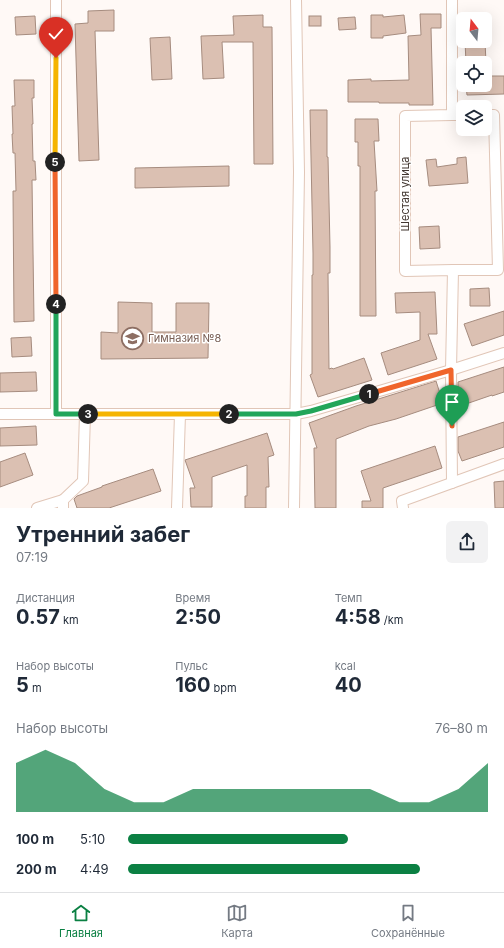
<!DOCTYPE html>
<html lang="ru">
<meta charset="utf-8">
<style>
:root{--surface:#fff;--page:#f2f2f3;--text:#1f2937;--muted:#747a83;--line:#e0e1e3;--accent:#0b8043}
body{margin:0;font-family:Inter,sans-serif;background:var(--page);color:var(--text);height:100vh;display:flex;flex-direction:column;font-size:15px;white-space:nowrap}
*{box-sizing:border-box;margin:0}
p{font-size:13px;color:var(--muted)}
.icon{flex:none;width:22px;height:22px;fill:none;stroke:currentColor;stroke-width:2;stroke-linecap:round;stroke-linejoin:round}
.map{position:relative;height:508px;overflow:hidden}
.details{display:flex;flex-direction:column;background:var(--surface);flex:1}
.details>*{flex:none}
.needle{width:26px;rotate:344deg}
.fabs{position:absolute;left:456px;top:12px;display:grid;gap:8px}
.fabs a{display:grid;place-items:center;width:36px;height:36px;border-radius:6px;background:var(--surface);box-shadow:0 4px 16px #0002;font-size:20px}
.pin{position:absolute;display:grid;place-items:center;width:34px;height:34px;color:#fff;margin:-41px -17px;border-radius:50% 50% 50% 0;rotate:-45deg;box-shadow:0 0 4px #0007}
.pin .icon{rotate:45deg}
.km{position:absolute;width:20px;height:20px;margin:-10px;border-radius:50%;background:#222;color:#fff;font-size:11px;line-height:20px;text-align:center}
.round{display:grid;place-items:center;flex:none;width:42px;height:42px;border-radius:6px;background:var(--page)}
.summary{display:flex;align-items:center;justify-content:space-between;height:68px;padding:0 16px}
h1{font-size:22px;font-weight:700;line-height:30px}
.figures{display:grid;grid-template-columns:repeat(3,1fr);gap:6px;height:68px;padding:4px 16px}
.figures div{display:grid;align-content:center}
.figures b{font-size:20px;font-weight:700}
.figures small{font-size:11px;font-weight:400}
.figures p{font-size:11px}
.chart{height:112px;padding:8px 16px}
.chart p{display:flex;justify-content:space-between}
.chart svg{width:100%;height:72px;margin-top:4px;fill:var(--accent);opacity:.7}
ul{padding:0 16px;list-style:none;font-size:13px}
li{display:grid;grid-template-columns:64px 48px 1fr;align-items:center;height:30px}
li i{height:10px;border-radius:5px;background:var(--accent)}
.tabs{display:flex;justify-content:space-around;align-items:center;height:56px;border-top:1px solid var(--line);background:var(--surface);font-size:11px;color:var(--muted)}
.tabs a{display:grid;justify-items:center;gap:2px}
.tabs .current{color:var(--accent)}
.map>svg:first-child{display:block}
.building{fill:#dbc0b2;stroke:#a68c7f}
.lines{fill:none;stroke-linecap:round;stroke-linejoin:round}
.minor-casing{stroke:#e1c6b7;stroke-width:12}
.minor{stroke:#fff;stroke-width:10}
.split-1-casing{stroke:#fff;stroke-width:8}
.split-2-casing{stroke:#fff;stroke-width:8}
.split-3-casing{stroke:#fff;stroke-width:8}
.split-4-casing{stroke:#fff;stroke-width:8}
.split-5-casing{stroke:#fff;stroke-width:8}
.split-6-casing{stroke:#fff;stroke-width:8}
.split-1{stroke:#f0652b;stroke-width:5}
.split-2{stroke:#22a559;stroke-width:5}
.split-3{stroke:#f5b400;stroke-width:5}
.split-4{stroke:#22a559;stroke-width:5}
.split-5{stroke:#f0652b;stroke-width:5}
.split-6{stroke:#f5b400;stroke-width:5}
.labels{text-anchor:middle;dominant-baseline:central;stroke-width:3;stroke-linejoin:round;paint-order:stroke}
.street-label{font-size:11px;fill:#423731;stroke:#fff}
.education-label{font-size:11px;fill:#785e54;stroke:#fff;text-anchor:start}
</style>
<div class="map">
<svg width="504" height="508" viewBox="0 0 504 508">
<rect width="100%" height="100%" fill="#fff9f6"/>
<g class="building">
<path d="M114,10V31H95L99,160L79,161L75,24L88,23V11Z"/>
<path d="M420,14H441V28H431L433,105H409V103H379V102H348V80L371,79V81L409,80L408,36L421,35Z"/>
<path d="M263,15V27H272L273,164H254L253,42H222L224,78L203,79L201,36L234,35L233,16Z"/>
<path d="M371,15H383V17L404,15L406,33L383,36V38H371Z"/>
<path d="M35,16L36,34L16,35L15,17Z"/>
<rect x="309" y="16" width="12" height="10"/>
<path d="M355,17L356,29L339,30L338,18Z"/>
<path d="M170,37L172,79L152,80L150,38Z"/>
<path d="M465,41H485L486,63H466Z"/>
<path d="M485,76H504V94L467,95L466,85H485Z"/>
<path d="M14,80H34V98H32L33,124H32L33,161H35L36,180H32L34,321L14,322L13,191H16L15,153H13L12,134H13L12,106H15Z"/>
<path d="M310,110H327V157H328L330,247V273H328L329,369L332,368L333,369L364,358L372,380L318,397L310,375L312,374V275H313V253Z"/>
<path d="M355,119H378L379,141H374L377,191H375L376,316H360V166H358V142H355Z"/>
<path d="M466,157L468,183L429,186L426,160L436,159L437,167L457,164V158Z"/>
<path d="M229,166V186L135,188V168Z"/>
<path d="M439,226L440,248L420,249L419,227Z"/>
<path d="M489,288L490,306H470V289Z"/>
<path d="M435,292L437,334H428L437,359L388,375L381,353L420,340V312L396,313L395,293Z"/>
<path d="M118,302L152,303V332H176V303H209L208,358L101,359V332L118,333Z"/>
<path d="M504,311V335L472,346L464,324Z"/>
<path d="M31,337L32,356L12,357L11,338Z"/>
<path d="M504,367V392L492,396V395L463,405L458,389V382Z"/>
<path d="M36,372L37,391L0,392V373Z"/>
<path d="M436,381L443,403L396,419L369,426L336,439V508H315L314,448H317L309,423L356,406Z"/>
<path d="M504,422V447L462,461L458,451V437Z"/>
<path d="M36,426L37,445L0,446V428Z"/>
<path d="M267,433L274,455L268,457L269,487H266V508H245V496H247V465L212,477V507H191L190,488H195L185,460Z"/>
<path d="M435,446L442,468L383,488V508H362V501H371L361,471Z"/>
<path d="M25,453L33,475L0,487V462Z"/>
<path d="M153,469L161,491L109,508H77L74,499L77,496L102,487V486Z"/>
<path d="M504,481V508H495L494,482Z"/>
</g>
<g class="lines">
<defs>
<g id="minor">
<path d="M452,0V115L405,116V271L453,270L451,370L452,483"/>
<path d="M452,115H463"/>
<path d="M453,270H498L494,115H485"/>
<path d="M0,414H296L311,411L451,370L504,353"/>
<path d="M56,414V0"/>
<path d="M37,508L63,500"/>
<path d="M63,508V500L83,481L85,414"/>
<path d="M177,508L180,414"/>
<path d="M294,508L299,172L296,0"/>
<path d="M403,508L402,501L504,464"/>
</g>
</defs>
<use href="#minor" class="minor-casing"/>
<use href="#minor" class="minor"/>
</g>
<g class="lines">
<defs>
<path id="split-1" d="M369,394L451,370L452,426"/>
<path id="split-2" d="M229,414H296L311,411L369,394"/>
<path id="split-3" d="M88,414H229"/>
<path id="split-4" d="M56,304V414H88"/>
<path id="split-5" d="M55,162L56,304"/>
<path id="split-6" d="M55,162L56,58"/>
</defs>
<use href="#split-1" class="split-1-casing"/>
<use href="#split-2" class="split-2-casing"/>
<use href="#split-3" class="split-3-casing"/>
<use href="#split-4" class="split-4-casing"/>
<use href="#split-5" class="split-5-casing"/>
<use href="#split-6" class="split-6-casing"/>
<use href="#split-1" class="split-1"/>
<use href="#split-2" class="split-2"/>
<use href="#split-3" class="split-3"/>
<use href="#split-4" class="split-4"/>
<use href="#split-5" class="split-5"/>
<use href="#split-6" class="split-6"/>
</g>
<defs>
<symbol id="school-ring" viewBox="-11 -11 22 22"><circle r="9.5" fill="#fff" stroke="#8d6e63" stroke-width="1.5"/><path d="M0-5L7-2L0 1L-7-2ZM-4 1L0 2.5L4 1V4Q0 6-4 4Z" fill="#8d6e63"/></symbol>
</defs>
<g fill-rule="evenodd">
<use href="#school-ring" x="120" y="326" width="25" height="25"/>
</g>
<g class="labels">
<g class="street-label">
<text transform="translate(405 194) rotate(-90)">Шестая улица</text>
</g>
<g class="education-label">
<text x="148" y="338">Гимназия №8</text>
</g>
</g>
</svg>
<div class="fabs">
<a><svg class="needle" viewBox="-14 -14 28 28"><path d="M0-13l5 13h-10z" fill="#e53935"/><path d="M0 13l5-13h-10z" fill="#747a83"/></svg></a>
<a><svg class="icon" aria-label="locate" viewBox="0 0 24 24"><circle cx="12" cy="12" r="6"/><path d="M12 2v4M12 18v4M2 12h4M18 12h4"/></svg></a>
<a><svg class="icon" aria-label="layers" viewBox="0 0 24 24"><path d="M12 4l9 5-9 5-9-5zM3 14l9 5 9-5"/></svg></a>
</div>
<div class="pin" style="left:452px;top:426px;background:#1e9e55"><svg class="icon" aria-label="arrive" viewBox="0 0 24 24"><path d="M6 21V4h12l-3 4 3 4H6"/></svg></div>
<div class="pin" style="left:56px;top:58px;background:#d93025"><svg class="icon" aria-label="check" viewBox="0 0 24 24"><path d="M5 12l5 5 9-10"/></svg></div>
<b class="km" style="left:369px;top:394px">1</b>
<b class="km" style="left:229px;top:414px">2</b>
<b class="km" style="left:88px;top:414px">3</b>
<b class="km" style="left:56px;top:304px">4</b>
<b class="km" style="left:55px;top:162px">5</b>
</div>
<section class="details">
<div class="summary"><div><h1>Утренний забег</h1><p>07:19</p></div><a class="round"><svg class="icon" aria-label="share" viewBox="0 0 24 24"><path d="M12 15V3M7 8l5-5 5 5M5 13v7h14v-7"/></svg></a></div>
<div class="figures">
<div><p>Дистанция</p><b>0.57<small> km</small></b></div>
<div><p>Время</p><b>2:50</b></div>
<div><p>Темп</p><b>4:58<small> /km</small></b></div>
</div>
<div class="figures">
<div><p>Набор высоты</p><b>5<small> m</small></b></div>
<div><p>Пульс</p><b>160<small> bpm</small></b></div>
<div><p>kcal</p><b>40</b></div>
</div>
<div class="chart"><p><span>Набор высоты</span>76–80 m</p>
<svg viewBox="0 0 160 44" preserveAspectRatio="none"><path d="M0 44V14L10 6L20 14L30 30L40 38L50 38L60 30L70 30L80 30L90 30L100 30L110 30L120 30L130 38L140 38L150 30L160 14V44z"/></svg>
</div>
<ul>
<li><b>100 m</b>5:10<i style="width:61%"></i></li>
<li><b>200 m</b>4:49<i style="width:81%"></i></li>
</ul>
</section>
<nav class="tabs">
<a class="current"><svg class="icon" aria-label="home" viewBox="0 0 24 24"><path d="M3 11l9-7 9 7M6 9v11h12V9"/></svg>Главная</a>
<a><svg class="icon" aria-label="map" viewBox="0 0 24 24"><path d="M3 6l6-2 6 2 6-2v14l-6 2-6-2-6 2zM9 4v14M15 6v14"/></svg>Карта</a>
<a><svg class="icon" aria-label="saved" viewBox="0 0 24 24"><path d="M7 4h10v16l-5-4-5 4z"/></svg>Сохранённые</a>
</nav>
